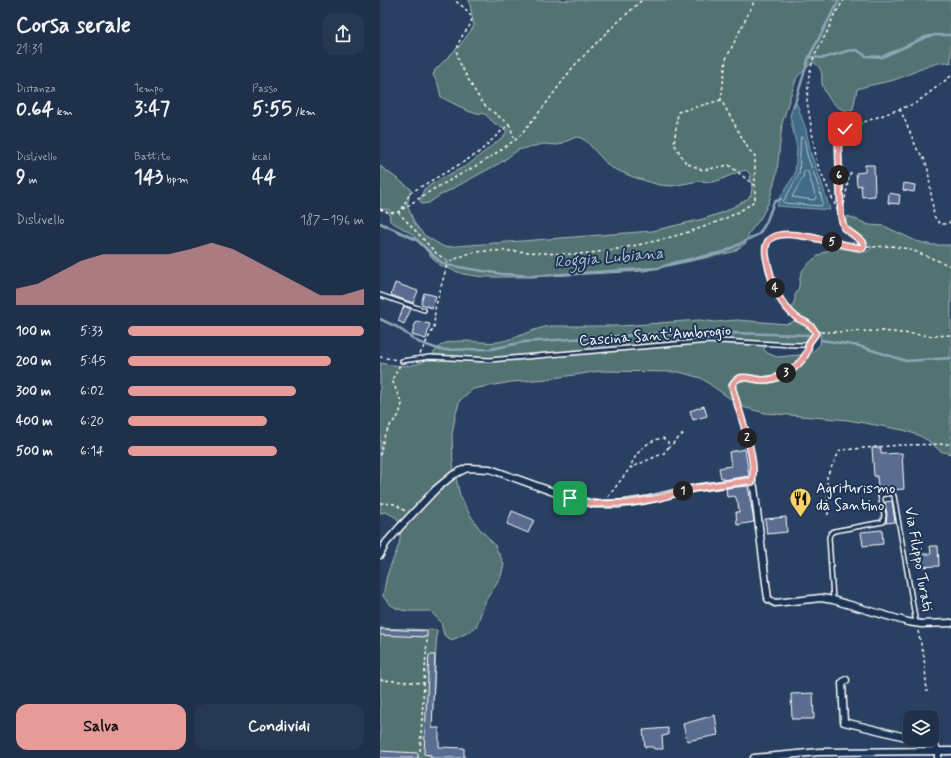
<!DOCTYPE html>
<html lang="it">
<meta charset="utf-8">
<style>
:root{--surface:#1f304a;--page:#273851;--text:#f1f3f6;--muted:#a1a9b5;--line:#3c4b62;--accent:#e69b98}
body{margin:0;font-family:Mynerve,sans-serif;background:var(--page);color:var(--text);height:100vh;display:flex;flex-direction:column;font-size:15px;white-space:nowrap}
*{box-sizing:border-box;margin:0}
p{font-size:13px;color:var(--muted)}
.icon{flex:none;width:22px;height:22px;fill:none;stroke:currentColor;stroke-width:2;stroke-linecap:round;stroke-linejoin:round}
.map{position:relative;flex:1;overflow:hidden}
.side{display:flex;flex-direction:column;background:var(--surface);width:380px}
.side>*{flex:none}
.fabs{position:absolute;left:523px;top:710px;display:grid;gap:8px}
.fabs a{display:grid;place-items:center;width:36px;height:36px;border-radius:8px;background:var(--surface);box-shadow:0 2px 6px #0003,0 0 0 1px var(--line);font-size:20px}
.pin{position:absolute;display:grid;place-items:center;width:34px;height:34px;color:#fff;margin:-17px;border-radius:8px;box-shadow:0 2px 6px #0006}
.km{position:absolute;width:20px;height:20px;margin:-10px;border-radius:50%;background:#222;color:#fff;font-size:11px;line-height:20px;text-align:center}
.round{display:grid;place-items:center;flex:none;width:42px;height:42px;border-radius:12px;background:var(--page)}
.head{display:flex;align-items:center;justify-content:space-between;height:68px;padding:0 16px}
h1{font-size:22px;font-weight:700;line-height:30px}
.stats{display:grid;grid-template-columns:repeat(3,1fr);gap:6px;height:68px;padding:4px 16px}
.stats div{display:grid;align-content:center}
.stats b{font-size:20px;font-weight:700}
.stats small{font-size:11px;font-weight:400}
.stats p{font-size:11px}
.chart{height:112px;padding:8px 16px}
.chart p{display:flex;justify-content:space-between}
.chart svg{width:100%;height:72px;margin-top:4px;fill:var(--accent);opacity:.7}
.cta{display:flex;gap:8px;margin-top:auto;padding:8px 16px}
.cta a{flex:1;height:46px;border-radius:12px;background:var(--accent);color:#111;font-size:16px;font-weight:700;line-height:46px;text-align:center}
.cta a+a{background:var(--page);color:var(--text)}
ul{padding:0 16px;list-style:none;font-size:13px}
li{display:grid;grid-template-columns:64px 48px 1fr;align-items:center;height:30px}
li i{height:10px;border-radius:5px;background:var(--accent)}
main{display:flex;flex:1;min-height:0}
.map>svg:first-child{display:block}
.green{fill:#527373;stroke:#a8b9b9;fill-rule:evenodd}
.water{fill:#416c87;stroke:#8da7b7}
.lines{fill:none;stroke-linecap:round;stroke-linejoin:round}
.shore{stroke:#b3c4cf;stroke-width:1}
.stream{stroke:#8da7b7;stroke-width:2.5}
.building{fill:#5a6c90;stroke:#fff}
.lane-casing{stroke:#fff;stroke-width:6}
.street-casing{stroke:#fff;stroke-width:9}
.path{stroke:#fff;stroke-width:1.5;stroke-dasharray:3 3;stroke-linecap:butt}
.lane{stroke:#1d3557;stroke-width:3}
.street{stroke:#1d3557;stroke-width:6}
.route-casing{stroke:#fff;stroke-width:8}
.route{stroke:#e69b98;stroke-width:5}
.labels{text-anchor:middle;dominant-baseline:central;stroke-width:4;stroke-linejoin:round;paint-order:stroke}
.street-label{font-size:15px;fill:#fff;stroke:#1d3557}
.poi-label{font-size:15px;fill:#fff;stroke:#1d3557;text-anchor:start}
.water-label{font-size:16px;font-style:italic;fill:#b3c4cf;stroke:#1d3557}
</style>
<main>
<section class="side">
<div class="head"><div><h1>Corsa serale</h1><p>21:31</p></div><a class="round"><svg class="icon" aria-label="share" viewBox="0 0 24 24"><path d="M12 15V3M7 8l5-5 5 5M5 13v7h14v-7"/></svg></a></div>
<div class="stats">
<div><p>Distanza</p><b>0.64<small> km</small></b></div>
<div><p>Tempo</p><b>3:47</b></div>
<div><p>Passo</p><b>5:55<small> /km</small></b></div>
</div>
<div class="stats">
<div><p>Dislivello</p><b>9<small> m</small></b></div>
<div><p>Battito</p><b>143<small> bpm</small></b></div>
<div><p>kcal</p><b>44</b></div>
</div>
<div class="chart"><p><span>Dislivello</span>187–196 m</p>
<svg viewBox="0 0 160 44" preserveAspectRatio="none"><path d="M0 44V34L10 31L20 24L30 17L40 13L50 13L60 13L70 13L80 10L90 6L100 10L110 17L120 24L130 31L140 38L150 38L160 34V44z"/></svg>
</div>
<ul>
<li><b>100 m</b>5:33<i style="width:100%"></i></li>
<li><b>200 m</b>5:45<i style="width:86%"></i></li>
<li><b>300 m</b>6:02<i style="width:71%"></i></li>
<li><b>400 m</b>6:20<i style="width:59%"></i></li>
<li><b>500 m</b>6:14<i style="width:63%"></i></li>
</ul>
<div class="cta"><a>Salva</a><a>Condividi</a></div>
</section>
<div class="map">
<svg width="571" height="758" viewBox="0 0 571 758">
<rect width="100%" height="100%" fill="#294062"/>
<filter id="ink" filterUnits="userSpaceOnUse"><feTurbulence type="fractalNoise" baseFrequency=".025" numOctaves="2"/><feDisplacementMap in="SourceGraphic" scale="8" xChannelSelector="R" yChannelSelector="G"/><feConvolveMatrix kernelMatrix="1 2 1 2 8 2 1 2 1" color-interpolation-filters="sRGB"/></filter>
<g filter="url(#ink)">
<g class="green">
<path d="M89,0H571V63C559,58 528,76 514,80C502,83 489,85 477,89L473,109C459,115 446,97 442,84C441,80 443,75 441,71C440,67 436,64 433,62L417,77L409,100L402,124L397,172L389,202L380,219L369,233L366,243L353,252L264,271L150,277H103L83,274L59,265L32,234L10,221L9,209L3,210L0,208V166L31,189L27,205L35,224L44,235L64,247L272,231L323,219L344,212L366,200L371,195L372,188L370,174L366,170L358,172L340,180L332,182L319,181L292,186L279,185L253,177L230,167L206,141L201,138L196,137L178,145L163,144L138,150L120,163L59,196L49,203L42,204L40,201L44,189L60,179L88,165L124,136L127,131L115,124L105,114L90,112L61,97L58,84L53,75L55,70L81,44L94,26Z"/>
<path d="M468,216L489,225L504,226L536,241L552,245H571V454L560,451L549,441L538,435L523,430L468,420L385,413L362,407L321,378L299,372L221,371L167,379L131,382L93,389L80,400L75,417L72,435L73,464L80,496L89,513L99,528L114,544L124,564L121,576L106,600L96,627L87,633L72,640L64,635L61,622L50,611C29,611 15,614 3,596C5,586 6,576 10,567C17,548 25,539 17,518L6,512L0,513V363C17,366 36,369 50,357C56,351 58,345 66,343C83,338 101,344 118,342C137,339 153,328 171,326H241L292,322L320,320L335,322L357,320L407,324L415,321L411,312L415,299V295C421,288 418,279 422,271C428,263 442,251 452,249C462,246 476,252 486,252L492,248L489,244L470,229L465,221ZM435,329L441,332L440,345L430,354L397,357L387,353L383,348C392,344 421,345 425,342C429,340 432,333 435,329Z"/>
<path d="M0,628L57,630L50,758H0Z"/>
</g>
<path class="water" d="M414,103L417,104L426,130L431,154L441,181L450,210L397,206L401,196L415,174L417,148L410,116Z"/>
<g class="lines">
<g class="shore">
<path d="M421,137L424,138L427,155L437,182L443,203L441,206L405,203L403,202L419,174Z"/>
<path d="M424,171H428L436,198L434,200L412,197L423,177Z"/>
</g>
<g class="stream">
<path d="M429,57L444,58L467,51L477,50L486,56L502,57L546,37L556,35H571"/>
<path d="M414,106L429,57L459,0"/>
<path d="M0,223L37,240L58,260L66,265L122,274L153,276L278,268L297,262L344,252L379,234L386,223L394,202L401,199"/>
<path d="M0,319L17,327L38,342L61,350L111,349L144,342L272,334L351,333L432,335"/>
<path d="M441,340L479,346L526,361L571,358"/>
</g>
</g>
<g class="building">
<path d="M485,165H494L495,196L482,197L481,185L477,186L476,173L485,172Z"/>
<path d="M524,183L535,185L534,192L523,190Z"/>
<path d="M509,193L520,195L519,204L508,203Z"/>
<path d="M15,283L38,291L33,303L11,295Z"/>
<path d="M44,293L56,296L52,308L41,304Z"/>
<path d="M24,306L31,309L24,324L18,321Z"/>
<path d="M36,321L50,324L46,339L32,335Z"/>
<path d="M324,406L327,416L313,420L310,411Z"/>
<path d="M492,448H501V454L522,453L524,489L510,490V487L498,488L497,476H494Z"/>
<path d="M365,449L369,476L343,480V478H341L339,468L351,466L349,452Z"/>
<path d="M368,486L374,522L357,525L356,512H359L358,503L355,496L347,497L346,488Z"/>
<path d="M512,501L515,522L506,523L507,515L505,502Z"/>
<path d="M132,511L154,520L148,533L127,524Z"/>
<path d="M406,517L407,532L387,534L385,519Z"/>
<path d="M502,530L503,544L483,546L481,532Z"/>
<path d="M550,546H558L559,566L536,567V554H551Z"/>
<path d="M0,629L47,631V637L0,635Z"/>
<path d="M49,655H55L52,728H59V747L84,748V758H51V755L44,754Z"/>
<path d="M433,693L434,719H412L411,694Z"/>
<path d="M335,715L338,735L307,741L303,724Z"/>
<path d="M288,728V735L282,736L283,749H274L273,747H265L263,730Z"/>
<path d="M0,751L38,753V758H0Z"/>
</g>
<g class="lines">
<defs>
<g id="lane">
<path d="M0,295L44,310"/>
<path d="M22,361L50,357L110,360L330,341C361,341 391,345 422,345L428,344L436,333"/>
<path d="M453,600L449,537L451,533L454,531L503,522L504,515L500,495L512,493L514,496L536,623"/>
</g>
<g id="street">
<path d="M0,555L6,543L20,527L56,489L73,475L87,468L110,469L190,498L214,504H238L266,500L315,488L368,481L372,482L374,487L388,599L395,603L441,598L453,600L528,622L541,624L571,623"/>
<path d="M466,680L462,683L464,722L530,738"/>
<path d="M535,739L554,744L558,751V758"/>
<path d="M374,758L439,752L571,751"/>
</g>
</defs>
<use href="#lane" class="lane-casing"/>
<use href="#street" class="street-casing"/>
<g class="path">
<path d="M341,100L298,112L294,144L306,163L323,170L349,165L375,186"/>
<path d="M520,109L537,149L545,160L548,170L554,216L559,223L564,224L571,222"/>
<path d="M129,124L135,140"/>
<path d="M0,209L9,213L18,212L52,190L103,162L138,138L165,105L193,67L226,33L262,0"/>
<path d="M22,209L30,193L97,154L129,124C120,117 109,110 102,102C97,95 76,60 77,53C78,24 111,26 74,0"/>
<path d="M18,212L57,254L68,261C76,260 83,255 90,253C125,247 161,255 197,254C238,252 346,229 375,200V156L369,150L341,100L346,59L375,0"/>
<path d="M460,216L437,163L427,101L429,75L434,57L448,30L454,15L464,0"/>
<path d="M462,216L469,176L472,171"/>
<path d="M484,247V245C475,232 467,237 461,217L458,139L465,129L536,103L571,76"/>
<path d="M434,329L426,322L416,317L399,298L395,289L386,258L387,242L391,238L401,234L425,235L472,248L511,246L529,249L571,266"/>
<path d="M441,332L502,331L553,336L571,335"/>
<path d="M40,354L54,327L55,309L68,261"/>
<path d="M0,357L18,360"/>
<path d="M288,448L305,432"/>
<path d="M0,455L4,437L11,424L19,415L22,404L12,380L20,365"/>
<path d="M373,476L369,444L352,386C358,369 372,382 384,380C403,378 420,368 428,349"/>
<path d="M228,497L250,468L284,453L288,448V442L283,438C267,440 255,453 250,468"/>
<path d="M0,503L15,504L25,511"/>
<path d="M448,515L447,476L460,450L522,445L571,444"/>
<path d="M538,631L544,657L547,692"/>
<path d="M0,680L44,683L47,640"/>
<path d="M40,751L44,683"/>
</g>
<use href="#lane" class="lane"/>
<use href="#street" class="street"/>
</g>
</g>
<g class="lines" filter="url(#ink)">
<defs>
<path id="route" d="M190,498L214,504L250,503L279,498L315,488L368,481L372,482C378,459 358,410 352,386C357,372 370,379 381,380C391,381 406,375 413,369C419,364 426,356 428,349C429,345 427,346 429,343C431,339 434,337 436,333C432,324 424,322 417,318C411,313 403,304 399,297C393,287 391,276 388,265C386,257 383,245 390,239C407,225 461,247 483,248L484,246L483,242L464,228L461,217L458,139L465,129"/>
</defs>
<use href="#route" class="route-casing"/>
<use href="#route" class="route"/>
</g>
<defs>
<symbol id="restaurant-pin" viewBox="-11 -11 22 30"><path d="M0 17L-7.5 6A9.5 9.5 0 1 1 7.5 6Z" fill="#ffd166" stroke="#1d3557"/><path d="M-5-6h1v4h1v-4h1v4h1v-4h1v5L-1.5 .5V6h-2V.5L-5-1ZM5-6V6H3V1.5H1.5Q1.5-4 5-6Z" fill="#111"/></symbol>
</defs>
<g fill-rule="evenodd">
<use href="#restaurant-pin" x="408" y="486" width="25" height="34"/>
</g>
<g class="labels">
<g class="street-label">
<text transform="translate(275 336) rotate(-4)">Cascina Sant'Ambrogio</text>
<text transform="translate(538 559) rotate(80)">Via Filippo Turati</text>
</g>
<g class="poi-label">
<text x="436" y="489">Agriturismo<tspan x="436" dy="17">da Santino</tspan></text>
</g>
<g class="water-label">
<text transform="translate(229 258) rotate(-5)">Roggia Lubiana</text>
</g>
</g>
</svg>
<div class="fabs">
<a><svg class="icon" aria-label="layers" viewBox="0 0 24 24"><path d="M12 4l9 5-9 5-9-5zM3 14l9 5 9-5"/></svg></a>
</div>
<div class="pin" style="left:190px;top:498px;background:#1e9e55"><svg class="icon" aria-label="arrive" viewBox="0 0 24 24"><path d="M6 21V4h12l-3 4 3 4H6"/></svg></div>
<div class="pin" style="left:465px;top:129px;background:#d93025"><svg class="icon" aria-label="check" viewBox="0 0 24 24"><path d="M5 12l5 5 9-10"/></svg></div>
<b class="km" style="left:303px;top:491px">1</b>
<b class="km" style="left:367px;top:438px">2</b>
<b class="km" style="left:406px;top:373px">3</b>
<b class="km" style="left:395px;top:288px">4</b>
<b class="km" style="left:452px;top:242px">5</b>
<b class="km" style="left:459px;top:175px">6</b>
</div>
</main>
